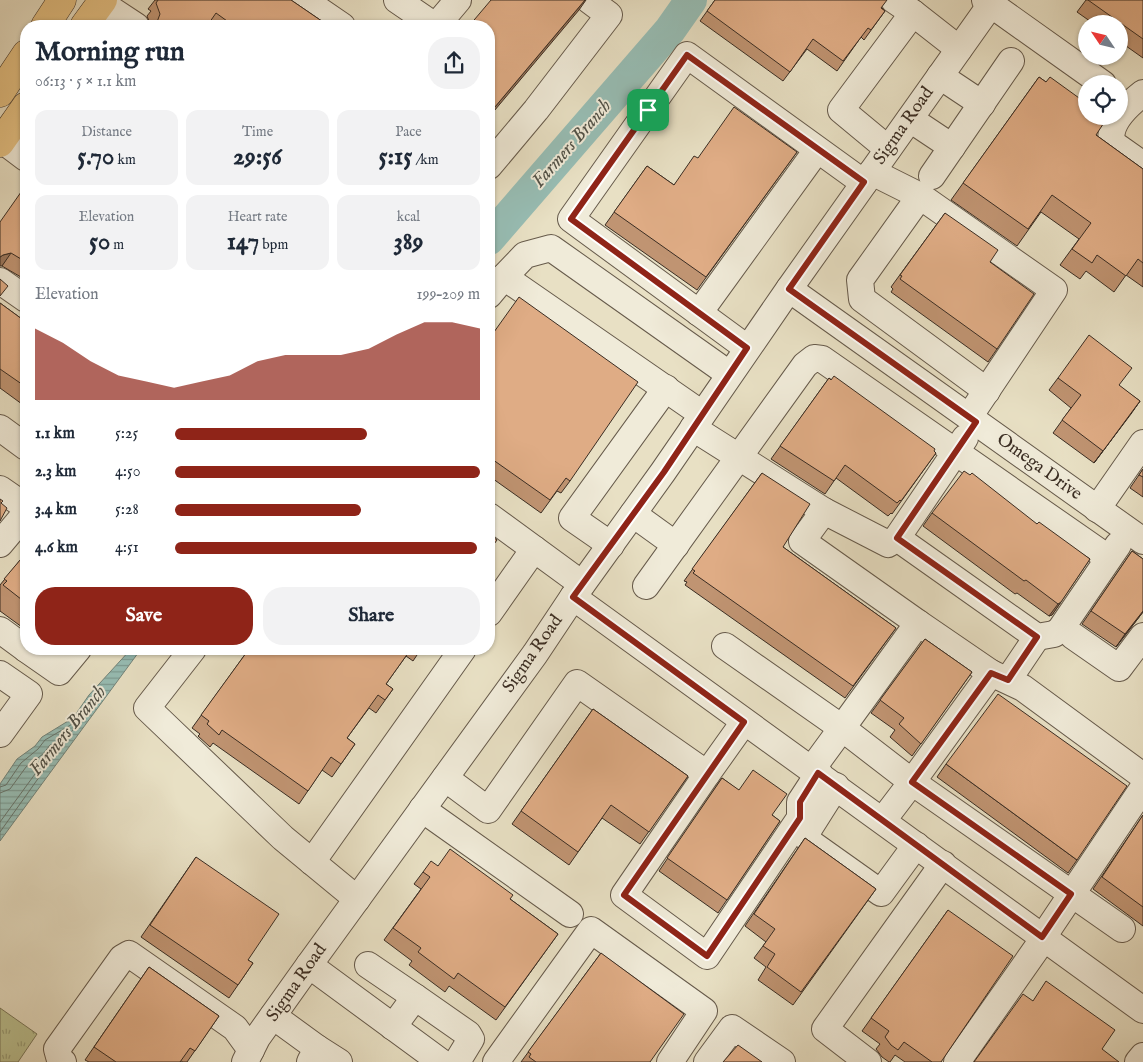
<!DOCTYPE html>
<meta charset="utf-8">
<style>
:root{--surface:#fff;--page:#f2f2f3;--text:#1f2937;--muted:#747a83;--accent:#8f2418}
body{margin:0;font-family:"IM FELL English",serif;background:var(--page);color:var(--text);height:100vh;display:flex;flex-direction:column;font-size:19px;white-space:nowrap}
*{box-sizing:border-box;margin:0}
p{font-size:16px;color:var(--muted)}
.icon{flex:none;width:28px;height:28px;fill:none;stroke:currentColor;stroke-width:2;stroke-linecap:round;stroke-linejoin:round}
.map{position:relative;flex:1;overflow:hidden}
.sheet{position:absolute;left:20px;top:20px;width:475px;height:635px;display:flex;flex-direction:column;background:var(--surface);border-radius:20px;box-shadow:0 1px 4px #0004}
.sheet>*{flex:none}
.needle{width:32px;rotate:305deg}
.buttons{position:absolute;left:1078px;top:15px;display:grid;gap:10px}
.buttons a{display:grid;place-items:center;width:50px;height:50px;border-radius:50%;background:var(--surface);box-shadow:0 1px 4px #0004;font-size:25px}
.pin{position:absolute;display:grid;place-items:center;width:42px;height:42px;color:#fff;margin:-21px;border-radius:10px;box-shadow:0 2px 8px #0006}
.round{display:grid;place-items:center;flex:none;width:52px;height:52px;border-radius:20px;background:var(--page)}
.summary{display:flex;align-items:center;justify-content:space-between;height:85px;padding:0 15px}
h1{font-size:28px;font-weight:700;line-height:38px}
.figures{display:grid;grid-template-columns:repeat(3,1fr);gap:8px;height:85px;padding:5px 15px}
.figures div{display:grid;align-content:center;border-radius:12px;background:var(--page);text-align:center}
.figures b{font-size:25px;font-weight:700}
.figures small{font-size:14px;font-weight:400}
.figures p{font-size:14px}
.chart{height:140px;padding:10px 15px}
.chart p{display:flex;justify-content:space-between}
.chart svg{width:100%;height:90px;margin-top:5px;fill:var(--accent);opacity:.7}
.primary-button{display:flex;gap:10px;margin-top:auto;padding:10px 15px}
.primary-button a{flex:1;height:58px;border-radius:20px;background:var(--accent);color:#fff;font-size:20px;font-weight:700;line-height:58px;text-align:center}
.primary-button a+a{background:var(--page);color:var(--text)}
ul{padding:0 15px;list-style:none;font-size:16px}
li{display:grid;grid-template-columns:80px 60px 1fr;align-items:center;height:38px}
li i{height:12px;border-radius:6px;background:var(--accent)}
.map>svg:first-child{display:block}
.park{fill:url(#park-tufts);stroke:#7a775a}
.water{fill:url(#water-rules);stroke:#72837a}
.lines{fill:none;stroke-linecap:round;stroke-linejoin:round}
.shore{stroke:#68756c;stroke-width:1}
.river{stroke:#97bdb4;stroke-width:32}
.minor-casing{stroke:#665a4b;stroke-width:28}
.major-casing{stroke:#3a2d23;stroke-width:29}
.minor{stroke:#f0ebd9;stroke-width:26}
.major{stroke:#e4c082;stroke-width:28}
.wall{fill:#c09472;stroke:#3a2d23}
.shaded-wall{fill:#9c785d;stroke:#3a2d23}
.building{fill:#dfac85;stroke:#3a2d23}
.route-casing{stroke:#fff;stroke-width:10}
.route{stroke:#8f2418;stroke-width:6}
.labels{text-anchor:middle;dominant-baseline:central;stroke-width:4;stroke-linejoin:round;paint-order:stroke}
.street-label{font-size:18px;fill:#3a2d23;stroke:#f0ebd9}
.water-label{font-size:19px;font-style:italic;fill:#515147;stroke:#f0ebd9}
</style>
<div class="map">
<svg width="1143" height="1062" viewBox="0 0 1143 1062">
<defs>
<pattern id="park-tufts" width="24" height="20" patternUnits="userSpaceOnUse" patternTransform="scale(1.25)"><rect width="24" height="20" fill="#bbc191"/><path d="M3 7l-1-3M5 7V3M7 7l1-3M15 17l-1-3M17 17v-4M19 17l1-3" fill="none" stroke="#999d76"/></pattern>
<pattern id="water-rules" width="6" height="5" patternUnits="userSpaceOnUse" patternTransform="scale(1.25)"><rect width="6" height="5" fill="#97bdb4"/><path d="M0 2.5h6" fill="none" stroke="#7c9a92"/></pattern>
</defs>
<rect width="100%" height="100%" fill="#e8e0c4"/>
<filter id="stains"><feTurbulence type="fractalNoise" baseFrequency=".004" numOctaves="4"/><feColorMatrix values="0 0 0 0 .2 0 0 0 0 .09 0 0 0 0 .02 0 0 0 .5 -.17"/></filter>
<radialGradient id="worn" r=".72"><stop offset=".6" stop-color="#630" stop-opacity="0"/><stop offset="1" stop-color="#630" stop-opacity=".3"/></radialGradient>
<path class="park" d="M0,1008L37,1034L18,1062H0Z"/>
<path class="water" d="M131,649H141L0,841V784L17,759L35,746L42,737L73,718L89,695Z"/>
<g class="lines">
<g class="shore">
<path d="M0,787L6,785L21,763L38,749L45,740L74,723L77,724L0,832"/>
<path d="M0,793L10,789L26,767L43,754L50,745H54V748L0,822"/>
</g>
<path class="river" d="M489,239L670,30L691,0"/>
<defs>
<g id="minor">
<path d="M304,0L342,26"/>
<path d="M397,0L435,26"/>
<path d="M894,0L913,13"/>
<path d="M985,0L1103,84"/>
<path d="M101,3L136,26"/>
<path d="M436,26L458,0"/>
<path d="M940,76L982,104"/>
<path d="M1143,93C1129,104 1107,123 1112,143L1143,165"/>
<path d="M910,119L952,147"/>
<path d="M2,140L26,158"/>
<path d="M888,149L841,110L913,13L959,49"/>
<path d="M489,166L536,110L609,15L589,0"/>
<path d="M872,172L920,196L1054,290L969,417"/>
<path d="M932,176L1011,61"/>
<path d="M920,196L860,280L862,299L987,391"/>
<path d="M504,277L525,255L551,248L729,374"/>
<path d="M0,281L26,299"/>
<path d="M789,289L1143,541"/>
<path d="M489,295L504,277L702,414"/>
<path d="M699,313L817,150"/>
<path d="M747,348L571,219L687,55L864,183"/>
<path d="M0,428L26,447"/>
<path d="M693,428L824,511L802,541L918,623L842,728L725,646"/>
<path d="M0,489L26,507"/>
<path d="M1097,509L1143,443"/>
<path d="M824,511L888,544L897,538L965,438"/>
<path d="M633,514L676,545"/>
<path d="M489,516L582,584"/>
<path d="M897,538L1037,637L1054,634L1060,630L1118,545"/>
<path d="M0,544L26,513"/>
<path d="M611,545L572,518L666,388"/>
<path d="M646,586L805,365L814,358L822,359L1108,558"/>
<path d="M573,597L1143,1010"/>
<path d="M489,613L534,549"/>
<path d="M0,630L26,649"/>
<path d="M1073,636L1119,668L1143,636"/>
<path d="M26,649L59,672L78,649"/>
<path d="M193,649L147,708L283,838L357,899"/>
<path d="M991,673L1023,688L1143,776"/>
<path d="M0,674L29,694L0,734"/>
<path d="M1008,680L1037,637"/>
<path d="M812,769L842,728L912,782L991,673L918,623"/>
<path d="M707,774L624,895L707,956L800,818V802L819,773"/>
<path d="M445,778L488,810L577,683L707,774L744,722"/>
<path d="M836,786L805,835L812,844L881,893L916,845"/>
<path d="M422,809L570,914"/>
<path d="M883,820L912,782L1122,929"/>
<path d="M312,862L463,649"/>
<path d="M1043,937L1143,788"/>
<path d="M309,965L441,1062"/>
<path d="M368,965L415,997"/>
<path d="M273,1016L317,1048L310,1062"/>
<path d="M393,1027L415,997L468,1034L471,1039L457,1062"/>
<path d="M317,1048L339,1062"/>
<path d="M63,1062L60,1060L57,1049L122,958L129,954L235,1028L251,1050"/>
<path d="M245,1062L257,1038L309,965L535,654L573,597L663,472L789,289L994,0"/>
<path d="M496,1062L591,930L704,1011L670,1062"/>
<path d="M707,1062L732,1028L782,1062"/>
<path d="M868,1062L825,1029L943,864"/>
<path d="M957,1062L1044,938"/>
<path d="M1138,1062L1143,1056"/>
</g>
<g id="major">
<path d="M45,26L62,0"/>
<path d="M84,26L103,0"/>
<path d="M0,93L26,54"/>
<path d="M0,143L26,106"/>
</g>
</defs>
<use href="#minor" class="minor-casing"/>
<use href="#major" class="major-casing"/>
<use href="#minor" class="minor"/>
<use href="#major" class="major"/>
</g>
<g class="wall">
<path d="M155,0H291L329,26H151L147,16L151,11L148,9Z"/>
<path d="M715,0L882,8L885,11L864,40L861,37L837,71L807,49L783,81L700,21Z"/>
<path d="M1086,0H1143V58L1119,41V24H1094L1077,12Z"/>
<path d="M1039,77L1046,82L1096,135L1143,169V287L1126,275L1114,292L1086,271L1080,279L1060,265L1079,239L1041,212L1017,246L951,200Z"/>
<path d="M797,152L697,290L605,225L647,166L674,185L698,158Z"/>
<path d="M26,185V280L2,266Z"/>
<path d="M945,213L990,262L997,349L988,362L891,292L893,289L891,287Z"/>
<path d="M0,303L26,322V407L0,388Z"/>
<path d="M489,339L570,481L561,493L557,491L541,513L489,476Z"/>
<path d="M829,378L936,453L892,514L891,513L888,516L836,478L825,494L771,459Z"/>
<path d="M1058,378L1119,386L1140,401L1094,463L1053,433L1071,408L1049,390Z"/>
<path d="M1143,469V497L1130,488Z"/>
<path d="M762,473L783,547L896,628L845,698L685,585L687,582L684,581Z"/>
<path d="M932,513L1037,524L1090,559L1052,615L1049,616L1017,593L1015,594L923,526Z"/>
<path d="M1132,551L1143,559V612L1116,647L1082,624Z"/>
<path d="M26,553V630L0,611V585Z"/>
<path d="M925,639L972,672L912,756L890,737L895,730L871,713Z"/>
<path d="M249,649H421L413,661L406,656L386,684L393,689L376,713L369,708L347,738L355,744L332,777L322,770L299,804L213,743L210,747L198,736L200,734L192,728Z"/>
<path d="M593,709L688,776L640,844L602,818L569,865L512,824Z"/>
<path d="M946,764L1077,860L1068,873L937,777Z"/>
<path d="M722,778L780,821L718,913L659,871Z"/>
<path d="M1143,815V926L1093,889Z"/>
<path d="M805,838L876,889L793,1005L758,980L766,967L754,958L766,942L745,926Z"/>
<path d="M196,857L248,960L253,963L229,998L141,937Z"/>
<path d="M438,866L510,899L558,934L496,1020L449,986L445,992L409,965L412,961L384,940L421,889L414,884L423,872Z"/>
<path d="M948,910L941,1062H905L895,1055L890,1062H889L882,1057L876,1049L880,1044L862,1031Z"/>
<path d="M601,953L650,1062H521Z"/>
<path d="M149,967L219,1016L187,1062H183L181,1061L180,1062H89L85,1060Z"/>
</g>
<g class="shaded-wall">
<path d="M585,0H586L579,10L489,117V114Z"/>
<path d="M11,253L2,266H0V257L3,255Z"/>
<path d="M1140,401L1131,414L1094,463L1103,451Z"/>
<path d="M1061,602L1052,615L1049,616L1058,604Z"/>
<path d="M1143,611V612L1116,647L1125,634Z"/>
</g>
<g class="building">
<path d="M158,0H291L329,26H234L216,13L207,26H152L157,22L160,14L156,3Z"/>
<path d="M491,0H585L489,114V26H469Z"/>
<path d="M715,0H887L881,8L885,11L871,30L868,28L843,61L813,39L790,72L707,11Z"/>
<path d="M1088,0H1143V39Z"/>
<path d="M1039,77L1046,82L1050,77L1086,103V116H1105L1107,118L1096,135L1143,169V263L1138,259L1126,276L1097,255L1092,263L1072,249L1091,223L1052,195L1028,229L963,183Z"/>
<path d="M734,107L797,152L706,277L614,212L647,166L674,185L694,156L698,158Z"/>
<path d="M26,185V262L11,253L3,255L0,257V222Z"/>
<path d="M945,213L998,250L990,262L1034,294L997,349L900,279L902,276L900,275Z"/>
<path d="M0,279L8,286L0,296Z"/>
<path d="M519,297L638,382L570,481L566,478L550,500L489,457V339Z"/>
<path d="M0,303L26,322V387L0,369Z"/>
<path d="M1089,335L1132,368L1119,385L1140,401L1103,451L1062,420L1081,395L1058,378Z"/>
<path d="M834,376L935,449L934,451L936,453L901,501L900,500L897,503L845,465L834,481L780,446L829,378L831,380Z"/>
<path d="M1143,469V477L1139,475Z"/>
<path d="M964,471L970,475L972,473L1037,524L1039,522L1090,559L1061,602L1058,604L1026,580L1024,581L932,513Z"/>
<path d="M762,473L810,504L783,547L896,628L853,686L693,573L695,571L692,569Z"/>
<path d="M0,499L3,501L1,503L7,508L0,521Z"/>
<path d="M489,534L497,540L489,551Z"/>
<path d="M1132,551L1143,559V611L1125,634L1091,611Z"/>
<path d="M26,553V603L3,585L7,581L4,579Z"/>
<path d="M925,639L972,672L921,744L899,724L904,718L880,700Z"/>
<path d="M249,649H411L386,684L393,689L385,700L378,695L347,738L355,744L341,764L331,757L308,791L222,730L219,735L207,724L209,721L201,715Z"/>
<path d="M998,694L1127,786L1077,860L946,764Z"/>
<path d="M593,709L688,776L649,832L611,805L578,852L521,811Z"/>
<path d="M753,770L787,794L772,815L780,821L727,900L667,858L722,778L739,790Z"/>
<path d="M1143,815V907L1102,877Z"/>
<path d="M805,838L876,889L801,992L767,967L775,954L763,946L775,929L754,914Z"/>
<path d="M450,849L513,895L510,899L558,934L505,1007L458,973L454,979L418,952L421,948L393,928L430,877L423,872L431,861L438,866Z"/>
<path d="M196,857L279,914L248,960L253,963L238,985L150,925Z"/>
<path d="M948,910L1013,956L941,1062H932L904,1042L898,1050L891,1045L885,1037L889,1031L871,1018Z"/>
<path d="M601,953L684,1014L650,1062H536L529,1057L531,1054L528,1052Z"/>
<path d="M149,967L219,1016L195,1051L190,1048L180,1062H116L94,1047Z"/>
<path d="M1046,981L1115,1030L1102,1049L1119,1062H974L1023,994L1033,1001Z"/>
<path d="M738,1045L762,1062H723Z"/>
</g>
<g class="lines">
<defs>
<path id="route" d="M687,55L864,182L789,289L976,422L897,538L1037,637L1008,680L991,673L912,782L1071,894L1042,937L818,773L800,802V818L707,956L624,895L744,722L573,597L664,472L747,348L571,219Z"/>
</defs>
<use href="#route" class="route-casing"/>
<use href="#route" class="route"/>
</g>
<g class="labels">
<g class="street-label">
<text transform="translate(904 126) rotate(-55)">Sigma Road</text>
<text transform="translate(1039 467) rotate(36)">Omega Drive</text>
<text transform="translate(533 654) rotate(-55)">Sigma Road</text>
<text transform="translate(297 983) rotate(-55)">Sigma Road</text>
</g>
<g class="water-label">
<text transform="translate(572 144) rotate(-49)">Farmers Branch</text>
<text transform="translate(68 731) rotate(-51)">Farmers Branch</text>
</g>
</g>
<rect width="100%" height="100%" filter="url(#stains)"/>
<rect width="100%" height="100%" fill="url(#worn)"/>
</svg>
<div class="buttons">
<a><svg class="needle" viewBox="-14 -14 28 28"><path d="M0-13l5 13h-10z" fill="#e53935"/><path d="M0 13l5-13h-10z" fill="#747a83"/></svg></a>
<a><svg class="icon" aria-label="locate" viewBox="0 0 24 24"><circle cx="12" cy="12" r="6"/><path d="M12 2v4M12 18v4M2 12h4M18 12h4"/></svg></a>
</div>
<div class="pin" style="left:648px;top:110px;background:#1e9e55"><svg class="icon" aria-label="arrive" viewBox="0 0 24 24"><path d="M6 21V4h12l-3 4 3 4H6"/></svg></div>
<section class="sheet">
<div class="summary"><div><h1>Morning run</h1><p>06:13 · 5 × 1.1 km</p></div><a class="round"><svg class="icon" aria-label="share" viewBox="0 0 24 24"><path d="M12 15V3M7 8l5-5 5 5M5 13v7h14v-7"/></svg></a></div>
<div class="figures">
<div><p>Distance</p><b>5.70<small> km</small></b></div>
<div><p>Time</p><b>29:56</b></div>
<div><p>Pace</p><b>5:15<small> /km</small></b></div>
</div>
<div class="figures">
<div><p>Elevation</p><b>50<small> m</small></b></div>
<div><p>Heart rate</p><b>147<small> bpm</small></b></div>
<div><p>kcal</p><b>389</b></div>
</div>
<div class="chart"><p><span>Elevation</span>199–209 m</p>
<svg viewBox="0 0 160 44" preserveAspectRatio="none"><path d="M0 44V9L10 16L20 25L30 32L40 35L50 38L60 35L70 32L80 25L90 22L100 22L110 22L120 19L130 12L140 6L150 6L160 9V44z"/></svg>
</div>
<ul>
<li><b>1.1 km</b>5:25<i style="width:63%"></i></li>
<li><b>2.3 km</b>4:50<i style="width:100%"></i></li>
<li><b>3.4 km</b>5:28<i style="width:61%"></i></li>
<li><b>4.6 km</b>4:51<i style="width:99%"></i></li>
</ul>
<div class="primary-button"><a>Save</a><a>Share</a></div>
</section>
</div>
